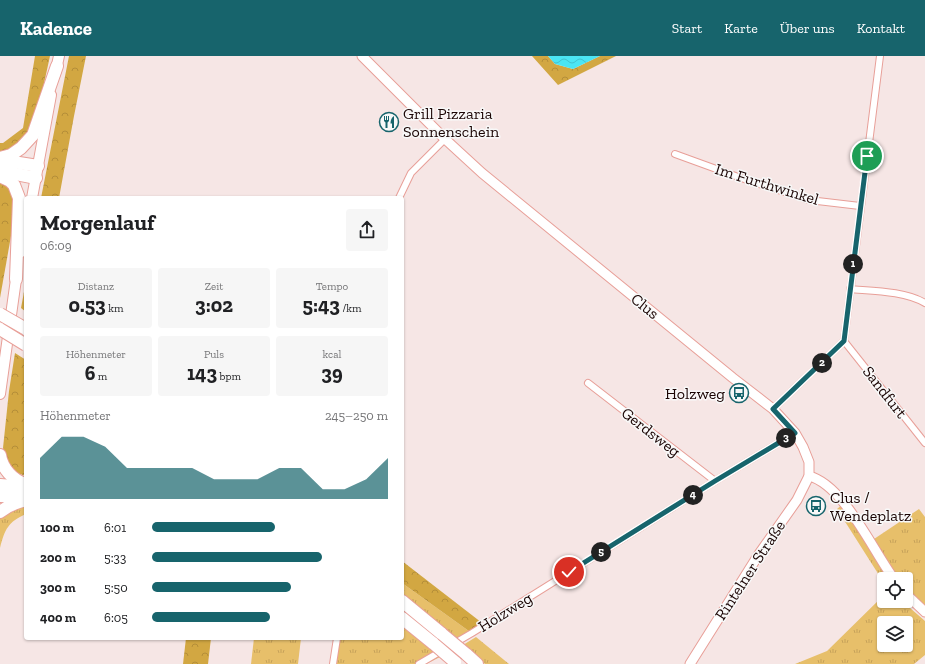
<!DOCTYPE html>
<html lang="de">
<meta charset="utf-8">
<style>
:root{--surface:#fff;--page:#f6f6f6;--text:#202124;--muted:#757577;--accent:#17646c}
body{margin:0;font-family:"Zilla Slab",serif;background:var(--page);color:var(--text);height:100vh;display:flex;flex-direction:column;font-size:15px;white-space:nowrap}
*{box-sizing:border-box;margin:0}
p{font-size:13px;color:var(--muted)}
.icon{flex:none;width:22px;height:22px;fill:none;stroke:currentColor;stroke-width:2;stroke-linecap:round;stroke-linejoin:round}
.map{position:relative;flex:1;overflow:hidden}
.drawer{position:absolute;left:24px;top:140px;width:380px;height:444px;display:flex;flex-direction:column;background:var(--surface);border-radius:4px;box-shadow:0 1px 3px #0004}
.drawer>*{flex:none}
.tools{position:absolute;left:877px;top:516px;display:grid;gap:8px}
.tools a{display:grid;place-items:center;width:36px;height:36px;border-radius:4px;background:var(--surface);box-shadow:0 1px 3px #0004;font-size:20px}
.pin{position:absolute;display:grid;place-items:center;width:34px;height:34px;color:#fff;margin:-17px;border:2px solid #fff;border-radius:50%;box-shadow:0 1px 4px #0007}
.km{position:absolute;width:20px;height:20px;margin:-10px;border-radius:50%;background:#222;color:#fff;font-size:11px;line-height:20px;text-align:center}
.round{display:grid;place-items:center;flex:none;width:42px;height:42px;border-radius:4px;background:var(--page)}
.headline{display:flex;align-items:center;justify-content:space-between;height:68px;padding:0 16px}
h1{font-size:22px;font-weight:700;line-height:30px}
.metrics{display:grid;grid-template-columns:repeat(3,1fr);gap:6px;height:68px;padding:4px 16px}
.metrics div{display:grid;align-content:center;border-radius:4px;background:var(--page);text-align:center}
.metrics b{font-size:20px;font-weight:700}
.metrics small{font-size:11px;font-weight:400}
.metrics p{font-size:11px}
.chart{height:112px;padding:8px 16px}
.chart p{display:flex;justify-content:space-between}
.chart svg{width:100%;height:72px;margin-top:4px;fill:var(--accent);opacity:.7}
ul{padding:0 16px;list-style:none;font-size:13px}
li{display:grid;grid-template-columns:64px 48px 1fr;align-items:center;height:30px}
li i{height:10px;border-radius:5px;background:var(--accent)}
header{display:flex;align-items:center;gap:24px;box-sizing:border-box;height:56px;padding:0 20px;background:var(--accent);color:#fff}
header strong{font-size:19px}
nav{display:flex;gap:22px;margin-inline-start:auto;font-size:14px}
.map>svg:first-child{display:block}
.grass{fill:url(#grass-tufts);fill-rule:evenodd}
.forest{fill:url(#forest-crowns)}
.water{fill:url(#water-waves)}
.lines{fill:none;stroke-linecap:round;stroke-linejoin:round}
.street-casing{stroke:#e89f98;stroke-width:8}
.secondary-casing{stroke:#e89f98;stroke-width:11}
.primary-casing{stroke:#e89f98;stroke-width:12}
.highway-casing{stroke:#e89f98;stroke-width:14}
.street{stroke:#fff;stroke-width:6}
.secondary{stroke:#fff;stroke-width:9}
.primary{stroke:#fff;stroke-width:10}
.highway{stroke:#fff;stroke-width:12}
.highway-bridge-casing{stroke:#e89f98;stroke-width:14;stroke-linecap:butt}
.highway-bridge{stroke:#fff;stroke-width:12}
.route-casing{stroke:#fff;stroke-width:8}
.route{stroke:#17646c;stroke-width:5}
.labels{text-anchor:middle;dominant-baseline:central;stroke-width:3;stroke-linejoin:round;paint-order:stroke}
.poi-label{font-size:16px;fill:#1a0403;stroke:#f8f8f8;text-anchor:start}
.street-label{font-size:16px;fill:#1a0403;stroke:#f8f8f8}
</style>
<header>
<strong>Kadence</strong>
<nav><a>Start</a><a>Karte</a><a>Über uns</a><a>Kontakt</a></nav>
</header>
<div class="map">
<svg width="925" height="608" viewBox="0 0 925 608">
<defs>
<pattern id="grass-tufts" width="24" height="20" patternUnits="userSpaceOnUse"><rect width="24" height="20" fill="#e7bf6a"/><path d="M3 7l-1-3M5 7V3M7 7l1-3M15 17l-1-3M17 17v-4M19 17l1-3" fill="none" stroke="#c6a25a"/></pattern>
<pattern id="forest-crowns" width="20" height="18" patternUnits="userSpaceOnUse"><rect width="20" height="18" fill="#d2a742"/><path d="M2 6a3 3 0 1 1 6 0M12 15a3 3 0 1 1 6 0" fill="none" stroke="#b48e38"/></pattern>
<pattern id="water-waves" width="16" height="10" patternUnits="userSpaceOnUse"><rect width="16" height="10" fill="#4be5f4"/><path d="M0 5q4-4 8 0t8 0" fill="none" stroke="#41c3d0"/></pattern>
</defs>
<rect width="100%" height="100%" fill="#f6e6e5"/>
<g class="grass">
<path d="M844,447L871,485L919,453L925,461V549L906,533V523H884V527L837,453Z"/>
<path d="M26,448V458C8,466 5,473 0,492V462L2,459Z"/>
<path d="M402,527L473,578L440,601L426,608H334L337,582H402Z"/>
<path d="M884,539V545H902L925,565V599L914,608H795L827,595ZM884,567H906V589H884Z"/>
<path d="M476,581L509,608H485L463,589Z"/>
<path d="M254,582H301L298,608H251Z"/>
</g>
<g class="forest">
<path d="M35,0H50L36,64L28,79L14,94L0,97V87H3L23,72Z"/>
<path d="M69,0H86L74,60L59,142H41Z"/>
<path d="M532,0H548L555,8L573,13L600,0H616L558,29Z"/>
<path d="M0,125L11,133L16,152L0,242Z"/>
<path d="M26,225V256L21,252Z"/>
<path d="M15,297L26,304V420L17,417L8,408L3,392L9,335Z"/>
<path d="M402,505L486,570L473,578L402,527Z"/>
<path d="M186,582H211L208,608H183Z"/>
</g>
<path class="water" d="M548,0H600L573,13L555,8Z"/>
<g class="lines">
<defs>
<g id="street">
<path d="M675,98L741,122L809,144L860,150"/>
<path d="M399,142L411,117L445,83"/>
<path d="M850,233C873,235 905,235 925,247"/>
<path d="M844,285L925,387"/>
<path d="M588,327L715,425"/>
<path d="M773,353L844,285L880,0"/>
<path d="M333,608L337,582"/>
<path d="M419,608L472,577L715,425L795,377"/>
</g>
<g id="secondary">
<path d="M362,0L445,83L482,117L733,322L773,353L795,377L803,391L809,406V420L797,444L759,498L690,608"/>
<path d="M809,420C844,429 873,495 894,523"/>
<path d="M906,538L925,556"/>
</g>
<g id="primary">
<path d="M55,18L59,0"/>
<path d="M32,142L51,39"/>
<path d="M21,196L26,171"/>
<path d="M0,338L17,216"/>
</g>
<g id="highway">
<path d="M0,102L11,99L21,92L33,79L57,10"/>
<path d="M0,104L38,110"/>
<path d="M0,115L36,122"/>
<path d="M0,120L10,125L14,129L19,142L16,223"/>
<path d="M0,399C2,412 13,425 26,428"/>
<path d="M0,429L26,431"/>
<path d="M0,440L25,441"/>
<path d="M0,456C8,450 16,446 26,444"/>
<path d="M402,545L442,578"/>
<path d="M402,562L434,588"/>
<path d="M466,598L477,608"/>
</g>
</defs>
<use href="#street" class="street-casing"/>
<use href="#secondary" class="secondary-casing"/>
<use href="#primary" class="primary-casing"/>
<use href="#highway" class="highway-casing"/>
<use href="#street" class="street"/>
<use href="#secondary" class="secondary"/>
<use href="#primary" class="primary"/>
<use href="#highway" class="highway"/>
<defs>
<g id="highway-bridge">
<path d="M0,258L26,273"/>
<path d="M0,273L26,289"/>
<path d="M442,578L466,598"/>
<path d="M434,588L455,606"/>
</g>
</defs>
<use href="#highway-bridge" class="highway-bridge-casing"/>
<use href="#highway-bridge" class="highway-bridge"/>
</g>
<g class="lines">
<defs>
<path id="route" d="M569,516L715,425L795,377L773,353L844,285L867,100"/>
</defs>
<use href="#route" class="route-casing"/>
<use href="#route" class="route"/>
</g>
<defs>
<symbol id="restaurant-ring" viewBox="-11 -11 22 22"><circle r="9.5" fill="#f8f8f8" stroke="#17646c" stroke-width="1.5"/><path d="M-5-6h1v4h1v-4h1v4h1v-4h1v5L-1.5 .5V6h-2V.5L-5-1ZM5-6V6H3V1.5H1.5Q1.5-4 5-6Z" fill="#17646c"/></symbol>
<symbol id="bus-ring" viewBox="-11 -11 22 22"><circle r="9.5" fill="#f8f8f8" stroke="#17646c" stroke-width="1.5"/><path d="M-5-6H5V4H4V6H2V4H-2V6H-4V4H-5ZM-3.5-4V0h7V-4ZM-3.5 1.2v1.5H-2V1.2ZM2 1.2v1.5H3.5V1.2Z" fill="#17646c"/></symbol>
</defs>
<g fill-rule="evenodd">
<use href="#restaurant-ring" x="378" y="55" width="22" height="22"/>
<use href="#bus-ring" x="728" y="326" width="22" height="22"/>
<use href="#bus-ring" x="805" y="439" width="22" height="22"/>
</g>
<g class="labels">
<g class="poi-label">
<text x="403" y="57">Grill Pizzaria<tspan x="403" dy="18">Sonnenschein</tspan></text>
<text x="725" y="337" text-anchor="end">Holzweg</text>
<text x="830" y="441">Clus /<tspan x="830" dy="18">Wendeplatz</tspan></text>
</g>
<g class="street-label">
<text transform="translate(767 128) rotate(17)">Im Furthwinkel</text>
<text transform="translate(645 250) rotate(39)">Clus</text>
<text transform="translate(885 336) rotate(52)">Sandfurt</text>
<text transform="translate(651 376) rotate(38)">Gerdsweg</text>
<text transform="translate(750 514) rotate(-57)">Rintelner Straße</text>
<text transform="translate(505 556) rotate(-32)">Holzweg</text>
</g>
</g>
</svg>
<div class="tools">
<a><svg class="icon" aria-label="locate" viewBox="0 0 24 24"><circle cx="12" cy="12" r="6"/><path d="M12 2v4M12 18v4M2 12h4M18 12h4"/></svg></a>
<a><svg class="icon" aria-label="layers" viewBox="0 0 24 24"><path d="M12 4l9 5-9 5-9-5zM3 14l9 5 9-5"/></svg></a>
</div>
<div class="pin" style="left:867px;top:100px;background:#1e9e55"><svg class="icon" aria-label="arrive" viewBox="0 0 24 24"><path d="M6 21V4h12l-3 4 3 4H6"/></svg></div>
<div class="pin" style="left:569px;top:516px;background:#d93025"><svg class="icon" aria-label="check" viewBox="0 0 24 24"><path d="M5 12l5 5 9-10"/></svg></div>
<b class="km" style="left:853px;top:208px">1</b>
<b class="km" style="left:822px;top:307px">2</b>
<b class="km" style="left:786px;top:382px">3</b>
<b class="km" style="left:693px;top:439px">4</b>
<b class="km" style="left:601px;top:496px">5</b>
<section class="drawer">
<div class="headline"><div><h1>Morgenlauf</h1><p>06:09</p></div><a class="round"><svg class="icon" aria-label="share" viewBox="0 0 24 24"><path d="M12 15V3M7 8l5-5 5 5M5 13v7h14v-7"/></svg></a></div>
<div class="metrics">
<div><p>Distanz</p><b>0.53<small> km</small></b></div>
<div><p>Zeit</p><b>3:02</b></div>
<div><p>Tempo</p><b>5:43<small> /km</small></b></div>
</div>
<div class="metrics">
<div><p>Höhenmeter</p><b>6<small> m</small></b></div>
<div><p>Puls</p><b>143<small> bpm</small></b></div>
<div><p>kcal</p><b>39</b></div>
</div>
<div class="chart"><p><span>Höhenmeter</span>245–250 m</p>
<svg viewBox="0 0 160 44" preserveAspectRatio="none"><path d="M0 44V19L10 6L20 6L30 12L40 25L50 25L60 25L70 25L80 32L90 32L100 32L110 25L120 25L130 38L140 38L150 32L160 19V44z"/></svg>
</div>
<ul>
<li><b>100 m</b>6:01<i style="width:52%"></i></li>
<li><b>200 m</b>5:33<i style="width:72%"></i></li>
<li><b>300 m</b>5:50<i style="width:59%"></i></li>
<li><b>400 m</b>6:05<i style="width:50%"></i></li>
</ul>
</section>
</div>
